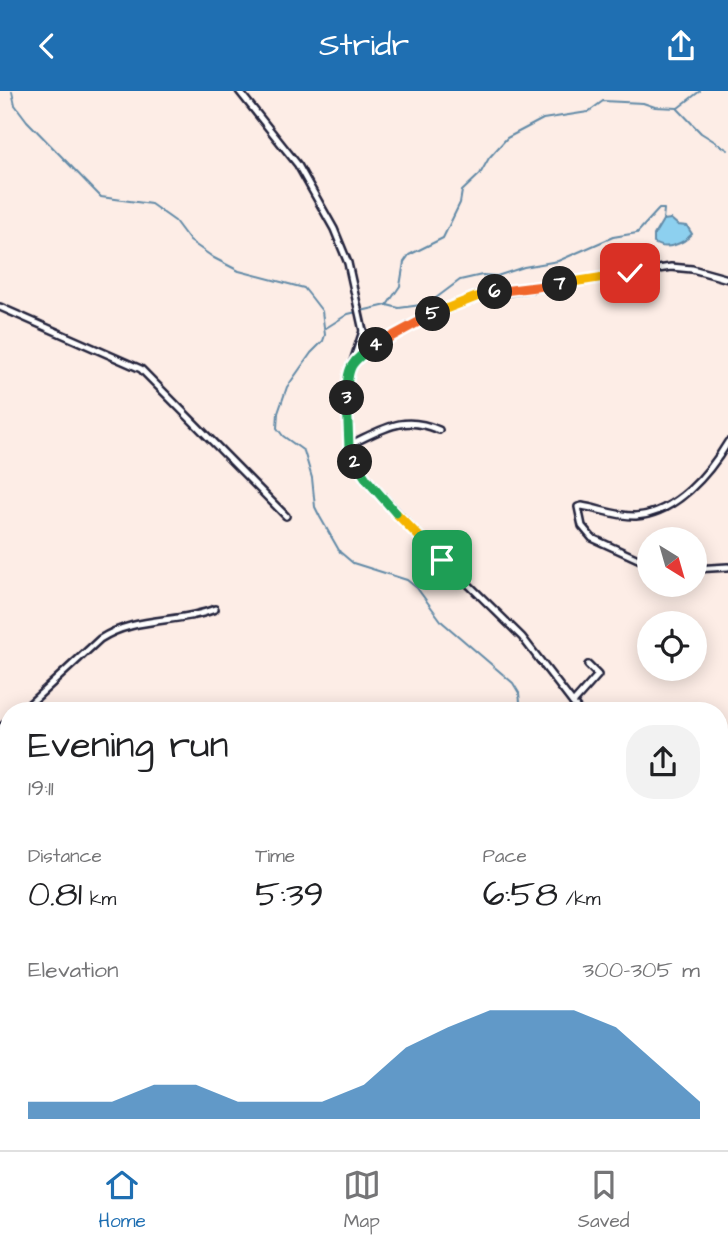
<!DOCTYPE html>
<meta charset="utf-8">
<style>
:root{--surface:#fff;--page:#f2f2f2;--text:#202124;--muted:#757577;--line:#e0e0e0;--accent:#1f6fb2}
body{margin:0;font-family:"Architects Daughter",sans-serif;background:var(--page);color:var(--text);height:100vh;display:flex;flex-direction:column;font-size:26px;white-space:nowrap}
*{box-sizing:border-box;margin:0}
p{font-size:23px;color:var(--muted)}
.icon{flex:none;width:38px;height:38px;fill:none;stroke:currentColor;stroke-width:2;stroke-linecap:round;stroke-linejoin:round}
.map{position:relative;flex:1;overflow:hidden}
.sheet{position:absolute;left:0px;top:611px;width:728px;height:450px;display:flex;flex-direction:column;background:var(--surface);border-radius:28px 28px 0 0;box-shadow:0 4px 18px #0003}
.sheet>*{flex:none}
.needle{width:46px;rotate:143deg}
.tools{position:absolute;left:637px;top:436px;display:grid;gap:14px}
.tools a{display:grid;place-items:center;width:70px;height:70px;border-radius:50%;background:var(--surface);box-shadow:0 4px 18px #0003;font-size:35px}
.pin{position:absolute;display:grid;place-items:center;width:60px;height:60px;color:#fff;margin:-30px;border-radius:14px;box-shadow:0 4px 10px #0006}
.km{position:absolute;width:35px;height:35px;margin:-18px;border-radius:50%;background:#222;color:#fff;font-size:19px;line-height:35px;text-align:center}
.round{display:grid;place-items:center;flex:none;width:74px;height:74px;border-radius:28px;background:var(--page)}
.overview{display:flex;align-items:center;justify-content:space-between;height:119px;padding:0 28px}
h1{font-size:38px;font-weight:600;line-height:52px}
.figures{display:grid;grid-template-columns:repeat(3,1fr);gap:10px;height:119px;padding:7px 28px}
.figures div{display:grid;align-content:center}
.figures b{font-size:35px;font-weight:600}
.figures small{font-size:19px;font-weight:400}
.figures p{font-size:19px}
.chart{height:196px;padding:14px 28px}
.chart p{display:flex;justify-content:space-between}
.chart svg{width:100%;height:126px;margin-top:7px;fill:var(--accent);opacity:.7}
header{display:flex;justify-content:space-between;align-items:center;height:91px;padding:0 28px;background:var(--accent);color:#fff;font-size:32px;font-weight:600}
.menu{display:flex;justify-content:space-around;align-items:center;height:98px;border-top:2px solid var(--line);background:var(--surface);font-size:19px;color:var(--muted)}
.menu a{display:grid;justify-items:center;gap:4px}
.menu .active{color:var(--accent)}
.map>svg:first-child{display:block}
.built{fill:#fce0d4}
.green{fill:#b7d68f;stroke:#6c7c65;stroke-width:2}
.water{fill:#8dd0ef;stroke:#628aa7;stroke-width:2}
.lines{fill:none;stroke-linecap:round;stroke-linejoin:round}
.stream{stroke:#628aa7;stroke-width:2}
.street-casing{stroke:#22223b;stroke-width:10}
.street{stroke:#fff;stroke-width:5}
.split-1-casing{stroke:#fff;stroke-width:14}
.split-2-casing{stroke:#fff;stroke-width:14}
.split-3-casing{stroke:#fff;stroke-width:14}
.split-4-casing{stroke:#fff;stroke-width:14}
.split-5-casing{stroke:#fff;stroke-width:14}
.split-6-casing{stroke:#fff;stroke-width:14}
.split-7-casing{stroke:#fff;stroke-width:14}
.split-8-casing{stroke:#fff;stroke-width:14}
.split-1{stroke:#f5b400;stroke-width:9}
.split-2{stroke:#22a559;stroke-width:9}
.split-3{stroke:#22a559;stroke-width:9}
.split-4{stroke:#22a559;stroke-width:9}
.split-5{stroke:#f0652b;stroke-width:9}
.split-6{stroke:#f5b400;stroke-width:9}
.split-7{stroke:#f0652b;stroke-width:9}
.split-8{stroke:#f5b400;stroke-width:9}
</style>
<header><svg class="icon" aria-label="back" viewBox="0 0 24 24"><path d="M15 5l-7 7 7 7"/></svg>Stridr<svg class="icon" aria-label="share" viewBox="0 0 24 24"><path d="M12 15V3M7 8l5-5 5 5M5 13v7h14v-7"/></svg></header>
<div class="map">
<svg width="728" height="1059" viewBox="0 0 728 1059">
<rect width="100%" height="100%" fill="#fdede6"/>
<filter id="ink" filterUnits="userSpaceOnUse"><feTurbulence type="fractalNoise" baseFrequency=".0143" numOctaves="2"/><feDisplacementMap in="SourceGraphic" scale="14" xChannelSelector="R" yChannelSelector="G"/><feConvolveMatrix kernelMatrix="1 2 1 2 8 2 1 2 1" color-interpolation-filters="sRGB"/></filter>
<g filter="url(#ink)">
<g class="built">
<path d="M719,1019L728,1023V1047L719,1050Z"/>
<path d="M456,1052H621L618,1059H455Z"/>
<path d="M650,1052H715L705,1055L702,1059H648Z"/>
</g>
<path class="green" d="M558,1052H621L618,1059H557Z"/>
<path class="water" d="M671,128L678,134L687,135L692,143C683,153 666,160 654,152V144L663,129Z"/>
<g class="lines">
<g class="stream">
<path d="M12,0L15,14L27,30L101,106L151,113L175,130L190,150L214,167L239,180L304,197L312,207L322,220L325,244L323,250L311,262L287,296L278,322L277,337L283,345L304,360L312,387L315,416L320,426L340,461L353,472L407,489L417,497L442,531L513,592L519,602L521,620"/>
<path d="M678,18L701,42L728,59"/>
<path d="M387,214L400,195L404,171L409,164L443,147L460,112L462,100L480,83L489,67L507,47L543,28L588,21L603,10L643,12L655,16L678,17L700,0"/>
<path d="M326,237L348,223L387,214L399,217L428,213L460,189L482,184L497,185L524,176L558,170L613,146L637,142L659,118H664L663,129"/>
<path d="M719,809L727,832L728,848"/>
<path d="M719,882L728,850"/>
<path d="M639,1059L641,1052"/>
</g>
<defs>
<g id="street">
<path d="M239,0L298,74L334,138L348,172L363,240L347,289L348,343L353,368L367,389L419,445L522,546L579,620"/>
<path d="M0,216L141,278L286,425"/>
<path d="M363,240L371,250L378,253"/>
<path d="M355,267L406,237L436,222L476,206L671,176L692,178L728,188"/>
<path d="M349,354C384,338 402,323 439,339"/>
<path d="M649,473L592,447L582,435L578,416L582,415C599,418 620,426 636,425C676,422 709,383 728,351"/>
<path d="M695,478L728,476"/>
<path d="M573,612L598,584L588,574"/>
<path d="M22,620L100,548C135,525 177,533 215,518"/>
<path d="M0,637L9,630"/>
<path d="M719,769L728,774"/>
<path d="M0,883L9,880"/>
<path d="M719,985L728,973"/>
<path d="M719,1016L728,1019"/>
<path d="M210,1052L212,1059"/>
<path d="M372,1059L387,1052"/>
</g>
</defs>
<use href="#street" class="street-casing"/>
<use href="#street" class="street"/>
</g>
</g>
<g class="lines" filter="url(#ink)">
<defs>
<path id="split-1" d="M396,422L442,469"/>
<path id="split-2" d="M355,371L367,389L396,422"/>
<path id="split-3" d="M347,307L349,356L355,371"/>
<path id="split-4" d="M347,307C347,275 350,271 376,254"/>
<path id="split-5" d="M376,254L433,223"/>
<path id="split-6" d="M433,223L476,206L495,201"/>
<path id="split-7" d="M495,201L560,193"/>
<path id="split-8" d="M560,193L630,182"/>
</defs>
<use href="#split-1" class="split-1-casing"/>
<use href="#split-2" class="split-2-casing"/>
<use href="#split-3" class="split-3-casing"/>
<use href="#split-4" class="split-4-casing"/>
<use href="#split-5" class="split-5-casing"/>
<use href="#split-6" class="split-6-casing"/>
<use href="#split-7" class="split-7-casing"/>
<use href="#split-8" class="split-8-casing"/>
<use href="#split-1" class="split-1"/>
<use href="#split-2" class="split-2"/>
<use href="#split-3" class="split-3"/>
<use href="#split-4" class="split-4"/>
<use href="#split-5" class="split-5"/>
<use href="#split-6" class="split-6"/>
<use href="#split-7" class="split-7"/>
<use href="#split-8" class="split-8"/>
</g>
</svg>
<div class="tools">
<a><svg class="needle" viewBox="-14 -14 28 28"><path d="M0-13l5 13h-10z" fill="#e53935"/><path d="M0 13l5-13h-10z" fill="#757577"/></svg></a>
<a><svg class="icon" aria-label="locate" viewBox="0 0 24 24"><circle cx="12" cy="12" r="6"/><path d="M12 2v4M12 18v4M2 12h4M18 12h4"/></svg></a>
</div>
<div class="pin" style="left:442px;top:469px;background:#1e9e55"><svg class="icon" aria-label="arrive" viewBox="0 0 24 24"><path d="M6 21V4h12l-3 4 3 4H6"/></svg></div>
<div class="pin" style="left:630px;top:182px;background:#d93025"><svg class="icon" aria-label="check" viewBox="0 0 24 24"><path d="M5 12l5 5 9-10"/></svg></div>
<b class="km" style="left:355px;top:371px">2</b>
<b class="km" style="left:347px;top:307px">3</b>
<b class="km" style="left:376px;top:254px">4</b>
<b class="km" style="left:433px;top:223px">5</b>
<b class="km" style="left:495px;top:201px">6</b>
<b class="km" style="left:560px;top:193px">7</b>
<section class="sheet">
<div class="overview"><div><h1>Evening run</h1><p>19:11</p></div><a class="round"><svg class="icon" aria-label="share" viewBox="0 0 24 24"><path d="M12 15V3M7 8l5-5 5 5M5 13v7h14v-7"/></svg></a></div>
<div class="figures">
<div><p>Distance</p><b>0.81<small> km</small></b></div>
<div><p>Time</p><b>5:39</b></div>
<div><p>Pace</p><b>6:58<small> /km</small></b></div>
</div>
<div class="chart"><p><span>Elevation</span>300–305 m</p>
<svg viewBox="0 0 160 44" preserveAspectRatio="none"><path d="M0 44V38L10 38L20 38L30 32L40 32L50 38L60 38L70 38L80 32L90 19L100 12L110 6L120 6L130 6L140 12L150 25L160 38V44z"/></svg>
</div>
</section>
</div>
<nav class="menu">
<a class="active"><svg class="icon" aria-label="home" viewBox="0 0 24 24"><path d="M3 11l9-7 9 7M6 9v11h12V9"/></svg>Home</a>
<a><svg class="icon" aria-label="map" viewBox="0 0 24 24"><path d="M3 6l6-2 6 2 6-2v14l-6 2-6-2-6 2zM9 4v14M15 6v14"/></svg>Map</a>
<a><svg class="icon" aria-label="saved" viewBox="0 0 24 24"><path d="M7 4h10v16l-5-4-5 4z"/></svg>Saved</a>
</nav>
